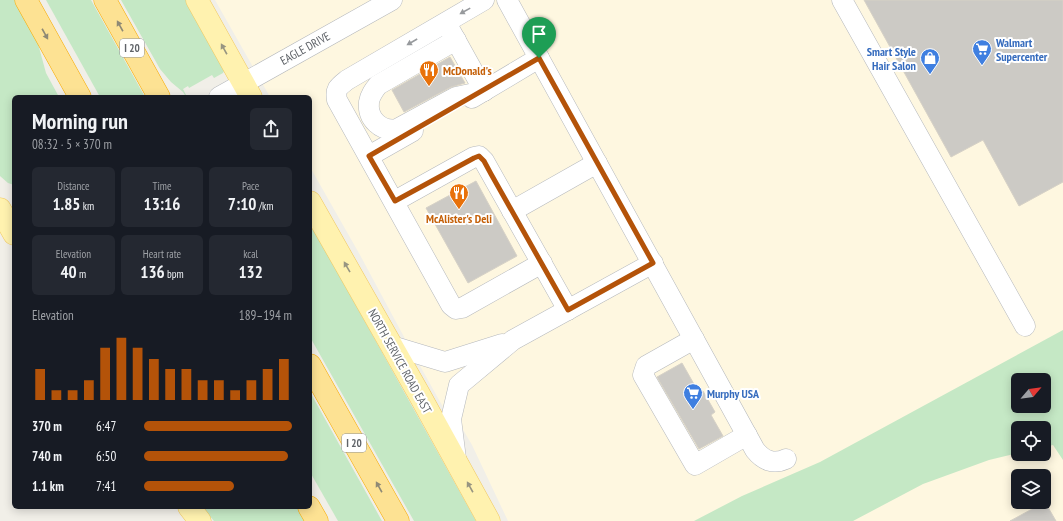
<!DOCTYPE html>
<meta charset="utf-8">
<style>
:root{--surface:#171b24;--page:#242831;--text:#f1f3f6;--muted:#9ea1a6;--accent:#b45309}
body{margin:0;font-family:"PT Sans Narrow",sans-serif;background:var(--page);color:var(--text);height:100vh;display:flex;flex-direction:column;font-size:15px;white-space:nowrap}
*{box-sizing:border-box;margin:0}
p{font-size:13px;color:var(--muted)}
.icon{flex:none;width:22px;height:22px;fill:none;stroke:currentColor;stroke-width:2;stroke-linecap:round;stroke-linejoin:round}
.map{position:relative;flex:1;overflow:hidden}
.sheet{position:absolute;left:12px;top:95px;width:300px;height:414px;display:flex;flex-direction:column;background:var(--surface);border-radius:6px;box-shadow:0 2px 10px #0003}
.sheet>*{flex:none}
.needle{width:26px;rotate:61deg}
.tools{position:absolute;left:1011px;top:373px;display:grid;gap:8px}
.tools a{display:grid;place-items:center;width:40px;height:40px;border-radius:6px;background:var(--surface);box-shadow:0 2px 10px #0003;font-size:20px}
.pin{position:absolute;display:grid;place-items:center;width:34px;height:34px;color:#fff;margin:-41px -17px;border-radius:50% 50% 50% 0;rotate:-45deg;box-shadow:0 0 4px #0007}
.pin .icon{rotate:45deg}
.round{display:grid;place-items:center;flex:none;width:42px;height:42px;border-radius:6px;background:var(--page)}
.head{display:flex;align-items:center;justify-content:space-between;height:68px;padding:0 20px}
h1{font-size:22px;font-weight:800;line-height:30px}
.metrics{display:grid;grid-template-columns:repeat(3,1fr);gap:6px;height:68px;padding:4px 20px}
.metrics div{display:grid;align-content:center;border-radius:6px;background:var(--page);text-align:center}
.metrics b{font-size:17px;font-weight:800}
.metrics small{font-size:11px;font-weight:400}
.metrics p{font-size:11px}
.chart{height:112px;padding:8px 20px}
.chart p{display:flex;justify-content:space-between}
.chart svg{width:100%;height:72px;margin-top:4px;stroke:var(--accent);stroke-width:6}
ul{padding:0 20px;list-style:none;font-size:13px}
li{display:grid;grid-template-columns:64px 48px 1fr;align-items:center;height:30px}
li i{height:10px;border-radius:5px;background:var(--accent)}
.map>svg:first-child{display:block}
.commercial{fill:#fef7e0;fill-rule:evenodd}
.green{fill:#c5e8c5;fill-rule:evenodd}
.building{fill:#cccac5;stroke:#d6d1c6}
.lines{fill:none;stroke-linecap:round;stroke-linejoin:round}
.minor-casing{stroke:#b5b8bc;stroke-width:21}
.major-casing{stroke:#f2c960;stroke-width:23}
.highway-casing{stroke:#f9ab00;stroke-width:23}
.minor{stroke:#fff;stroke-width:20}
.major{stroke:#fff2af;stroke-width:22}
.highway{stroke:#fde293;stroke-width:22}
.oneway{fill:#979a9d}
.oneway2{fill:#8e8975}
.oneway3{fill:#979581}
.route-casing{stroke:#fff;stroke-width:8}
.route{stroke:#b45309;stroke-width:5}
.labels{text-anchor:middle;dominant-baseline:central;stroke-width:4;stroke-linejoin:round;paint-order:stroke}
.shield{fill:#fff;stroke:#8f9295;stroke-width:1}
.shield-label{font-size:11px;font-weight:bold;fill:#5f6368}
.shop-label{font-size:12px;font-weight:bold;fill:#366cbe;stroke:#fff;text-anchor:start}
.street-label{font-size:12px;fill:#5f6368;stroke:#fff}
.food-label{font-size:12px;font-weight:bold;fill:#c56008;stroke:#fff;text-anchor:start}
</style>
<div class="map">
<svg width="1063" height="521" viewBox="0 0 1063 521">
<rect width="100%" height="100%" fill="#f1efe8"/>
<path class="commercial" d="M215,0H1063V521H508L472,445L458,421L443,407L410,348L360,255L310,167V97H270ZM1018,380H1044V406H1018ZM1018,428H1044V454H1018ZM1018,476H1044V502H1018Z"/>
<g class="green">
<path d="M0,0H15L37,40L46,73L59,97H14V185L8,183L0,176Z"/>
<path d="M46,0H91L145,97H100Z"/>
<path d="M121,0H186L225,69L223,73L214,78L212,75L189,88L188,86L183,89L187,97H186L183,92L171,82L160,69Z"/>
<path d="M310,223L476,521H414L310,337Z"/>
<path d="M1063,330V460L1053,445L1044,447V428H1018V453L989,460L923,484L853,521H694L742,496L820,462ZM1018,380H1044V406H1018Z"/>
<path d="M310,392L382,521H338L310,472Z"/>
<path d="M202,507H298L305,521H214Z"/>
</g>
<g class="building">
<path d="M864,0H1063V182L1019,206L983,140L951,157Z"/>
<path d="M450,57L465,83L451,87L404,112L392,90Z"/>
<path d="M476,181L517,256L468,283L426,208Z"/>
<path d="M682,363L699,393L703,391L715,412L711,415L723,436L699,449L657,377Z"/>
<path d="M1045,502L1056,521H1010Z"/>
</g>
<g class="lines">
<defs>
<g id="minor">
<path d="M484,0L347,80C338,87 335,89 337,100L451,305L456,309L462,308L542,263"/>
<path d="M507,0L755,450C763,460 773,465 786,459"/>
<path d="M842,0L1025,326"/>
<path d="M449,28L484,91"/>
<path d="M456,40L378,85C374,90 370,95 369,102C367,119 381,132 397,129L456,97L484,91"/>
<path d="M219,97L392,0"/>
<path d="M472,98L539,58"/>
<path d="M369,156L413,131"/>
<path d="M395,201L474,157L479,156L484,161L568,310"/>
<path d="M512,211L597,163"/>
<path d="M694,339L646,366L643,375L695,465L747,435"/>
<path d="M392,346L445,362L502,344"/>
<path d="M456,459L451,419L459,385L513,340L653,263"/>
</g>
<g id="major">
<path d="M197,0L251,97"/>
<path d="M310,202L419,394L489,521"/>
<path d="M0,209L14,234"/>
<path d="M189,507L200,521"/>
</g>
<g id="highway">
<path d="M26,0L80,97"/>
<path d="M105,0L159,97"/>
<path d="M310,365L398,521"/>
<path d="M309,507L317,521"/>
</g>
</defs>
<use href="#minor" class="minor-casing"/>
<use href="#major" class="major-casing"/>
<use href="#highway" class="highway-casing"/>
<use href="#minor" class="minor"/>
<use href="#major" class="major"/>
<use href="#highway" class="highway"/>
</g>
<defs><path id="oneway-solid" d="M-6-.8H1V-3.2L6.5 0L1 3.2V.8H-6Z"/></defs>
<g class="oneway">
<use href="#oneway-solid" transform="translate(465 11) rotate(151)"/>
<use href="#oneway-solid" transform="translate(412 42) rotate(150)"/>
</g>
<g class="oneway2">
<use href="#oneway-solid" transform="translate(120 26) rotate(-119)"/>
<use href="#oneway-solid" transform="translate(45 34) rotate(61)"/>
<use href="#oneway-solid" transform="translate(379 487) rotate(-119)"/>
</g>
<g class="oneway3">
<use href="#oneway-solid" transform="translate(224 49) rotate(-119)"/>
<use href="#oneway-solid" transform="translate(347 267) rotate(-120)"/>
<use href="#oneway-solid" transform="translate(470 487) rotate(-119)"/>
</g>
<g class="lines">
<defs>
<path id="route" d="M539,58L653,263L568,310L491,174L484,161L479,156L474,158L395,201L369,156Z"/>
</defs>
<use href="#route" class="route-casing"/>
<use href="#route" class="route"/>
</g>
<defs>
<symbol id="supermarket-pin" viewBox="-11 -11 22 30"><path d="M0 17L-7.5 6A9.5 9.5 0 1 1 7.5 6Z" fill="#3f7fe0" stroke="#fff"/><path d="M-6-5.5h2.5l.6 2H6L4.5 2H-2.5L-4.4-4H-6ZM-1.5 3.2a1.3 1.3 0 1 0 .1 0ZM3 3.2a1.3 1.3 0 1 0 .1 0Z" fill="#fff"/></symbol>
<symbol id="shop-pin" viewBox="-11 -11 22 30"><path d="M0 17L-7.5 6A9.5 9.5 0 1 1 7.5 6Z" fill="#3f7fe0" stroke="#fff"/><path d="M-5-2.5h2.3a2.7 3.5 0 0 1 5.4 0H5L5.5 6h-11ZM-1.5-2.5h3a1.5 2.3 0 0 0-3 0Z" fill="#fff"/></symbol>
<symbol id="restaurant-pin" viewBox="-11 -11 22 30"><path d="M0 17L-7.5 6A9.5 9.5 0 1 1 7.5 6Z" fill="#e8710a" stroke="#fff"/><path d="M-5-6h1v4h1v-4h1v4h1v-4h1v5L-1.5 .5V6h-2V.5L-5-1ZM5-6V6H3V1.5H1.5Q1.5-4 5-6Z" fill="#fff"/></symbol>
</defs>
<g fill-rule="evenodd">
<use href="#supermarket-pin" x="971" y="38" width="22" height="30"/>
<use href="#shop-pin" x="919" y="47" width="22" height="30"/>
<use href="#restaurant-pin" x="418" y="59" width="22" height="30"/>
<use href="#restaurant-pin" x="448" y="182" width="22" height="30"/>
<use href="#supermarket-pin" x="682" y="382" width="22" height="30"/>
</g>
<g class="labels">
<g class="shield">
<rect x="120" y="39" width="24" height="18" rx="3"/>
<rect x="342" y="434" width="24" height="18" rx="3"/>
</g>
<g class="shield-label">
<text x="132" y="48">I 20</text>
<text x="354" y="443">I 20</text>
</g>
<g class="shop-label">
<text x="996" y="42">Walmart<tspan x="996" dy="14">Supercenter</tspan></text>
<text x="916" y="51" text-anchor="end">Smart Style<tspan x="916" dy="14">Hair Salon</tspan></text>
<text x="707" y="393">Murphy USA</text>
</g>
<g class="street-label">
<text transform="translate(305 48) rotate(-29)">EAGLE DRIVE</text>
<text transform="translate(400 361) rotate(61)">NORTH SERVICE ROAD EAST</text>
</g>
<g class="food-label">
<text x="443" y="70">McDonald's</text>
<text x="459" y="218" text-anchor="middle">McAlister's Deli</text>
</g>
</g>
</svg>
<div class="tools">
<a><svg class="needle" viewBox="-14 -14 28 28"><path d="M0-13l5 13h-10z" fill="#e53935"/><path d="M0 13l5-13h-10z" fill="#9ea1a6"/></svg></a>
<a><svg class="icon" aria-label="locate" viewBox="0 0 24 24"><circle cx="12" cy="12" r="6"/><path d="M12 2v4M12 18v4M2 12h4M18 12h4"/></svg></a>
<a><svg class="icon" aria-label="layers" viewBox="0 0 24 24"><path d="M12 4l9 5-9 5-9-5zM3 14l9 5 9-5"/></svg></a>
</div>
<div class="pin" style="left:539px;top:58px;background:#1e9e55"><svg class="icon" aria-label="arrive" viewBox="0 0 24 24"><path d="M6 21V4h12l-3 4 3 4H6"/></svg></div>
<section class="sheet">
<div class="head"><div><h1>Morning run</h1><p>08:32 · 5 × 370 m</p></div><a class="round"><svg class="icon" aria-label="share" viewBox="0 0 24 24"><path d="M12 15V3M7 8l5-5 5 5M5 13v7h14v-7"/></svg></a></div>
<div class="metrics">
<div><p>Distance</p><b>1.85<small> km</small></b></div>
<div><p>Time</p><b>13:16</b></div>
<div><p>Pace</p><b>7:10<small> /km</small></b></div>
</div>
<div class="metrics">
<div><p>Elevation</p><b>40<small> m</small></b></div>
<div><p>Heart rate</p><b>136<small> bpm</small></b></div>
<div><p>kcal</p><b>132</b></div>
</div>
<div class="chart"><p><span>Elevation</span>189–194 m</p>
<svg viewBox="0 0 160 44" preserveAspectRatio="none"><path d="M5 44V25M15 44V38M25 44V38M35 44V32M45 44V12M55 44V6M65 44V12M75 44V19M85 44V25M95 44V25M105 44V32M115 44V32M125 44V38M135 44V32M145 44V25M155 44V19"/></svg>
</div>
<ul>
<li><b>370 m</b>6:47<i style="width:100%"></i></li>
<li><b>740 m</b>6:50<i style="width:97%"></i></li>
<li><b>1.1 km</b>7:41<i style="width:61%"></i></li>
</ul>
</section>
</div>
